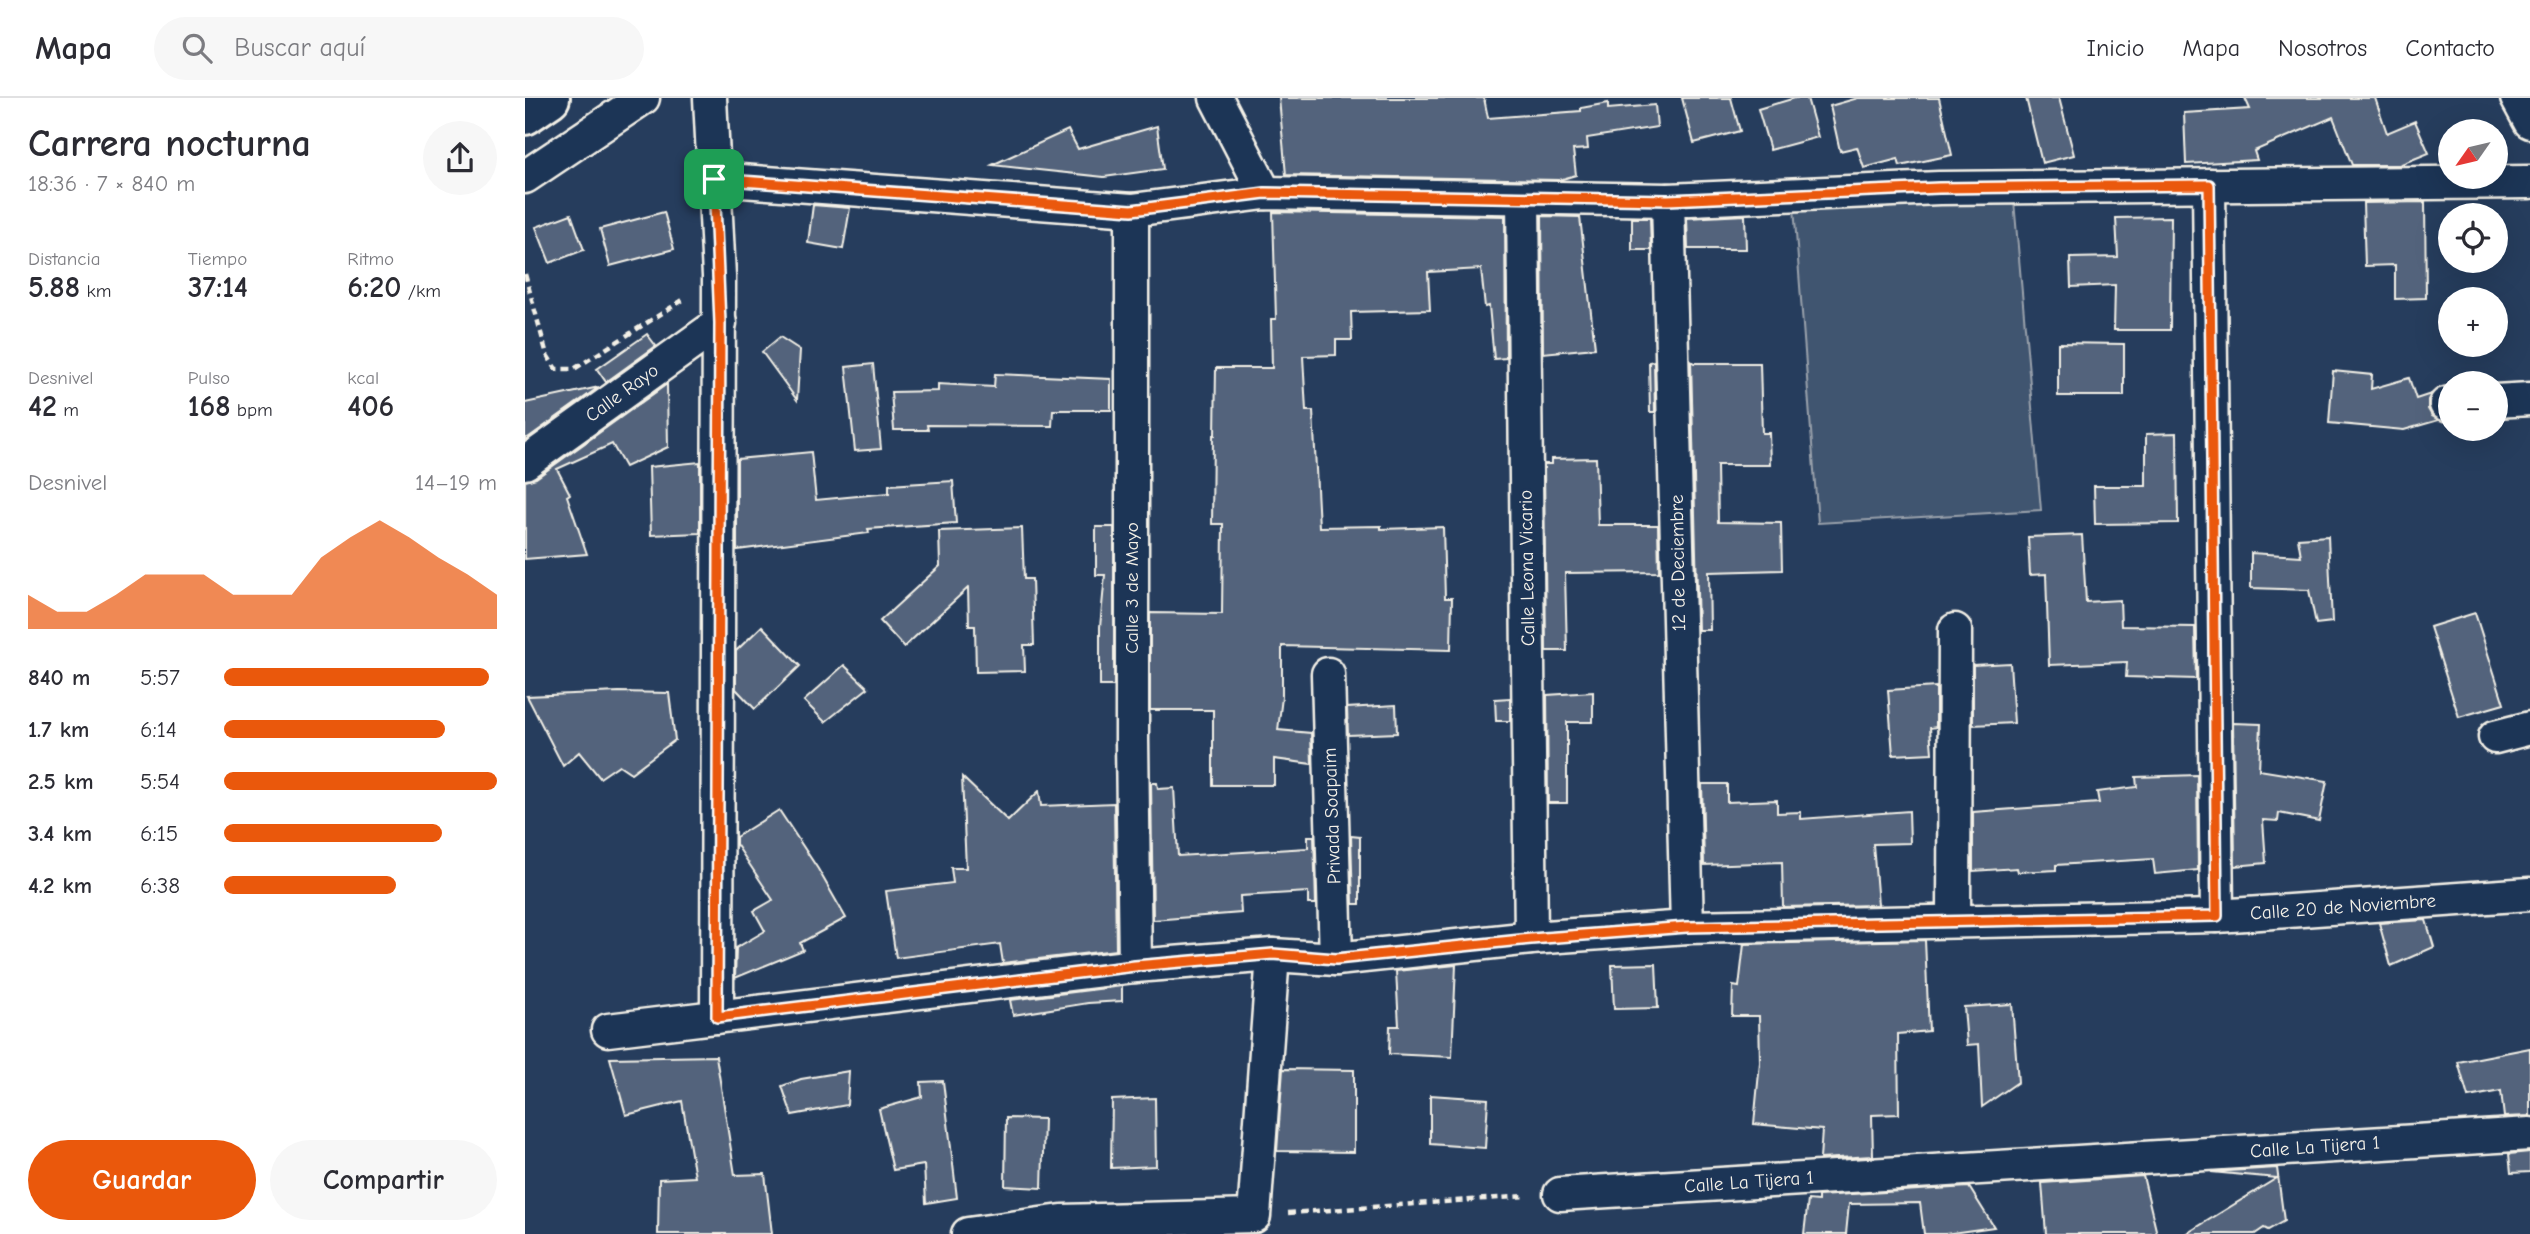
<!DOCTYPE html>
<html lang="es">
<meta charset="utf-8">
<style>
:root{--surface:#fff;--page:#f7f7f7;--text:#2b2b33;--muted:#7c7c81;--line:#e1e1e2;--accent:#ea580c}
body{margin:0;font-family:"Comic Neue",sans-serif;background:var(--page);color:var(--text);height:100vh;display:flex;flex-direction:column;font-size:26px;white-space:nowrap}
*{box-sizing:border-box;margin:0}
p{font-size:23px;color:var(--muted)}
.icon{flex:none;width:38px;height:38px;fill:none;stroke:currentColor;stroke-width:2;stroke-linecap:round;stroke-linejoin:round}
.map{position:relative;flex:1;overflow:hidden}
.side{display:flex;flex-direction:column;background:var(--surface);width:525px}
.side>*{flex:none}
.needle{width:46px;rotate:236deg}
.fabs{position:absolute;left:1913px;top:21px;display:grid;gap:14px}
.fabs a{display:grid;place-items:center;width:70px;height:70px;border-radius:50%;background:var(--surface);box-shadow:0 7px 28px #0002;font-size:35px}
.pin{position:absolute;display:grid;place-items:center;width:60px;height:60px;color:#fff;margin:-30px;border-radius:14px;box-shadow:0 4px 10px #0006}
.round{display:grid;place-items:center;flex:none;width:74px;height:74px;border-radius:37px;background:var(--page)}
.headline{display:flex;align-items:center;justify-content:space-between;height:119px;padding:0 28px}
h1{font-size:38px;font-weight:700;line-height:52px}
.figures{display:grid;grid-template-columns:repeat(3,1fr);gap:10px;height:119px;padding:7px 28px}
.figures div{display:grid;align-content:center}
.figures b{font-size:30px;font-weight:700}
.figures small{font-size:19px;font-weight:400}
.figures p{font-size:19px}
.chart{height:196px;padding:14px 28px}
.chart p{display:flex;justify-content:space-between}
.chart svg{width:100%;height:126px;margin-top:7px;fill:var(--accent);opacity:.7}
.cta{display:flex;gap:14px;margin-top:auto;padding:14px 28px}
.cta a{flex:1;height:80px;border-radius:42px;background:var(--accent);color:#fff;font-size:28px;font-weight:700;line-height:80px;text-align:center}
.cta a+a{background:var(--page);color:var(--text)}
ul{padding:0 28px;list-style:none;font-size:23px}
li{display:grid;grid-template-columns:112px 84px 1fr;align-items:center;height:52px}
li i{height:18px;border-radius:9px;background:var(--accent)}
header{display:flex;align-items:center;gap:42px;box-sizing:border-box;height:98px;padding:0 35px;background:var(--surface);border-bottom:2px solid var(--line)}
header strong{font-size:33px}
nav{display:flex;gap:38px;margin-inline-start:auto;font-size:24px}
.search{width:490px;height:63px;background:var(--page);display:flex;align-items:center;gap:18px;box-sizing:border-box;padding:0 24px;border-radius:38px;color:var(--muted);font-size:26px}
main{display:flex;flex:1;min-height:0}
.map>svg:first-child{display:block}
.green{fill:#40546f;stroke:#9aa2ac;stroke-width:2}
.building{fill:#52647b;stroke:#f4f1e8;stroke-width:2}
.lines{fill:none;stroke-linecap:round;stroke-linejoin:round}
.minor-casing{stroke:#f4f1e8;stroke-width:37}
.primary-casing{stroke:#f4f1e8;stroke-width:44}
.path{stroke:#f4f1e8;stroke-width:4.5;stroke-dasharray:7 5;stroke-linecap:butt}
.minor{stroke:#1d3557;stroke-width:32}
.primary{stroke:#1d3557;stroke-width:38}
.route-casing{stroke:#fff;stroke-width:14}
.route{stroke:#ea580c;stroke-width:9}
.labels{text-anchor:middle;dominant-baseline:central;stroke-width:5;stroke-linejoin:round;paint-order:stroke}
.street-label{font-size:19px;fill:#f4f1e8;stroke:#1d3557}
</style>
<header>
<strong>Mapa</strong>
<div class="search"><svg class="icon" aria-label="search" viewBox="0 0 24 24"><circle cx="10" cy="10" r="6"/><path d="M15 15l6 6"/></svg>Buscar aquí</div>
<nav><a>Inicio</a><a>Mapa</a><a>Nosotros</a><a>Contacto</a></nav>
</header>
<main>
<section class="side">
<div class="headline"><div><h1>Carrera nocturna</h1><p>18:36 · 7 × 840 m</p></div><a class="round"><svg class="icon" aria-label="share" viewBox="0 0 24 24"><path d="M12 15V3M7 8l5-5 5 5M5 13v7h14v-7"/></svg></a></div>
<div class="figures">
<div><p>Distancia</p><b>5.88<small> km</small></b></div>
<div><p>Tiempo</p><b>37:14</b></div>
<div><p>Ritmo</p><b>6:20<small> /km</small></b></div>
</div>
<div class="figures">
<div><p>Desnivel</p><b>42<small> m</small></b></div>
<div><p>Pulso</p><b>168<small> bpm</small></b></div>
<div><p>kcal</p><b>406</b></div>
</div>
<div class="chart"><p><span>Desnivel</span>14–19 m</p>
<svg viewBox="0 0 160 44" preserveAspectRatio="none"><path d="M0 44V32L10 38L20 38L30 32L40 25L50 25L60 25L70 32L80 32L90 32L100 19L110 12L120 6L130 12L140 19L150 25L160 32V44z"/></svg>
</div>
<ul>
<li><b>840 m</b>5:57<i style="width:97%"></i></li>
<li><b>1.7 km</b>6:14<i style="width:81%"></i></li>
<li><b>2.5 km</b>5:54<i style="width:100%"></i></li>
<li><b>3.4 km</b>6:15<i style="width:80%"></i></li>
<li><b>4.2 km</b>6:38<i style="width:63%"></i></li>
</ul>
<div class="cta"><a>Guardar</a><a>Compartir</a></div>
</section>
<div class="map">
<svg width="2005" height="1136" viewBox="0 0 2005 1136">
<rect width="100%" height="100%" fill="#263d5d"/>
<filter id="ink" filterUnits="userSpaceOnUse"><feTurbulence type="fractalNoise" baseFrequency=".0143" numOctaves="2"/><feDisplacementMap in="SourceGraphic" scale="14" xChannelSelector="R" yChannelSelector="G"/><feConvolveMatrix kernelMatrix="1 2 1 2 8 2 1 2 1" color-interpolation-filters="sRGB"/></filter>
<g filter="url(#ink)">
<path class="green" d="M1489,103L1516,412L1293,425L1269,109Z"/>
<g class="building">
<path d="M754,0H959L963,20L1056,13V10L1083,5V11L1130,7L1132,29L1062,40L1063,51L1048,52L1051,77L1034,82L761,77Z"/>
<path d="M1157,0H1206L1215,33L1169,45Z"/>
<path d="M1270,0H1282L1293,39L1245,52L1233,11Z"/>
<path d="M1333,0H1414L1427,57L1375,68L1373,61L1339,70L1332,49L1315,53L1305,8Z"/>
<path d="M1501,0H1534L1549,57L1517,65Z"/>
<path d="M1720,0H1850L1862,35L1890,23L1904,55L1874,67H1827L1808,19L1729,53L1732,62L1661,66L1659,15L1725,11Z"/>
<path d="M632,28L638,71L579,79L467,67L543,32L553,51Z"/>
<path d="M1900,104L1901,200L1870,201V167L1840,168L1838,105Z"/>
<path d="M288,107L325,110L318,151L283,145Z"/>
<path d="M139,114L149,151L85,168L75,131Z"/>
<path d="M748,114L980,118L981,260L969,261L964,208L960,209L956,171L903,174L905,212L826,214L827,242H811V257L778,258L781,313H788L794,429L856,428V431L918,429L920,500H927L926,552L757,548V599L753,632L786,635L787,666L749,661V687H688V612H625V515L697,516L698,426H687L688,337H690L691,270H747L746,221H751Z"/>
<path d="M46,116L59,152L25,165L11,129Z"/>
<path d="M1220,117L1221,151H1163L1162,120Z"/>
<path d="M1017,118L1055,119L1070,250L1018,255Z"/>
<path d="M1646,119L1645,232H1589L1590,187L1546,189L1545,160L1593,159L1591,120Z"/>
<path d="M1107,120H1125L1126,152H1107Z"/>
<path d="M122,236L131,248L81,284L72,271Z"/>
<path d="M255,239L275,252L272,302L237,254Z"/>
<path d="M1533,245L1599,246V298H1533Z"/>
<path d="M1129,263L1130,314H1125L1124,264Z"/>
<path d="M1166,263L1169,265H1235L1237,335H1244L1245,367H1192L1193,424L1256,425L1257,472L1184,474L1185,532H1173Z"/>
<path d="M348,266L356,351L330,353L321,269Z"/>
<path d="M1808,273L1847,277L1846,291L1884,280L1891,301L1906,296L1903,302V311L1907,318L1914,322L1879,332L1804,325Z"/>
<path d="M470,276L586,281V312H528L527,328L402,327L403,332H369L366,294L413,293V286L469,289Z"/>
<path d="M142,286L143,349L100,369L87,346L32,371L45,396L42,398L62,456L0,461V383L11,380Z"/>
<path d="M74,289L0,342V305Z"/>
<path d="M1652,335L1653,425L1570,426L1569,388H1621V336Z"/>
<path d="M286,354L291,402L364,395V387L428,383L431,425L343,431L344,435L212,452V361Z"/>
<path d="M1071,360L1073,427H1133L1134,474L1040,475L1042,553H1021L1019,366H1026V361Z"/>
<path d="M175,364V435L126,437L124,369Z"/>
<path d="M571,429H589V588H575V529L580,477H571Z"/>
<path d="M497,430L499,481H507L509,547H499L500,573L451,574L450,528H444L443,490L379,549L355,523L415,468L414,433Z"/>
<path d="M1557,437L1561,504L1595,502L1596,528L1670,529L1671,581L1601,579L1602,564L1524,567L1521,476L1505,477L1503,439Z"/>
<path d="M1803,438L1807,524L1791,526L1784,492L1726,490V455L1776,458L1773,440Z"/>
<path d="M1950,515L1979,606L1934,619L1905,529Z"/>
<path d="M237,528L275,568L230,611L211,591V553Z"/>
<path d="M1485,565L1489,625L1448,627V567Z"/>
<path d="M319,567L343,590L300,624L279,603Z"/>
<path d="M1411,589V629L1405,630L1407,655L1368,657L1363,592Z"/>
<path d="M94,594L144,595L150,642L106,675L94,667L75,680L54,654L38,668L2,598Z"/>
<path d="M1068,594V624H1042V705H1023L1022,597Z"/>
<path d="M985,600V623H971L970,601Z"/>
<path d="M871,607L872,635L823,637L822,610Z"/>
<path d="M1708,625L1736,626L1734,672L1802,683L1794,723L1754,715L1753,723L1738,722L1741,765L1710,768Z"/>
<path d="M1672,677L1673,772L1630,776L1628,761L1531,767V772L1493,774L1492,770L1448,773V714L1574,705L1572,694L1612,689L1611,679Z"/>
<path d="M437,679L483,723L514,693L516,708L589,705L591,852L478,865L475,846L371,860L361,793L428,785L426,770H441Z"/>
<path d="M626,685H632L633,691L649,690L653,758L783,750V738H789L791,806H783V794L715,798L716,815L628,822Z"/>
<path d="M1177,686H1202V704L1252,702V715L1276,714V721L1384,713L1385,745L1348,746L1353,807L1258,809L1257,764L1179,767Z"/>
<path d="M254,712L293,771L321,820L275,845L278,852L210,880L211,850L240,833L229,813L248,802L211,746V739Z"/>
<path d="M826,738L835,739V806H828Z"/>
<path d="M1901,822L1909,849L1866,868L1854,825Z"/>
<path d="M1400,842L1404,933L1373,936L1374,1016L1347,1017L1348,1058L1295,1061L1297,1032L1229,1026L1235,964L1234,918H1207L1208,888L1214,889L1219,846Z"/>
<path d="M1131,866L1133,910L1089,911L1087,867Z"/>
<path d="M931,867L927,959L864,956L865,928H874L871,873Z"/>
<path d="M597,888V903L563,905L488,917L485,902Z"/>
<path d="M1487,906L1493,984L1457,1009L1454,946L1442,947L1439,909Z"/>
<path d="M2005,950V1018L1979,1019L1976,993L1943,999L1933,964Z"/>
<path d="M191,958L210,1077L240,1076L247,1136H133L134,1081L170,1079L157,1003L101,1017L85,960Z"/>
<path d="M758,971L829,972V1054L752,1053Z"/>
<path d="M324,973L322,1007L267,1017L257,988L276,981Z"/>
<path d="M418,983L432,1100L401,1105L399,1067L368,1072L354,1011L397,999L396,984Z"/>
<path d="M905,997L963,1001L960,1050L905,1046Z"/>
<path d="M630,1000L631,1068L586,1070L587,1002Z"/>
<path d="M481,1020L519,1021L517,1090L480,1088Z"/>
<path d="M2005,1054V1074L1986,1075L1984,1056Z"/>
<path d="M1752,1070L1759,1123L1743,1132L1739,1130L1730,1136H1661L1752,1080L1686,1074Z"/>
<path d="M1618,1078L1632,1136H1521L1517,1085Z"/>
<path d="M1444,1089L1469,1129L1420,1136H1399L1395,1105L1324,1106L1321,1136H1279L1283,1102L1293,1103V1098Z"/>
</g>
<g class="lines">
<defs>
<g id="minor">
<path d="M185,0L194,178L192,919"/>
<path d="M691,0L740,95"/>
<path d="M1992,0L2005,24"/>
<path d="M0,79L118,0"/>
<path d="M189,81L607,112L740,95L1143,102L1414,90L2005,84"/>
<path d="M1684,87L1692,818"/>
<path d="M998,101L1006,840"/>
<path d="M1143,102L1162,829"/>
<path d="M607,112V642L610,868"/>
<path d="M1970,303L2005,301"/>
<path d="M1921,306L1925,305"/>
<path d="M0,365L195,225"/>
<path d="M803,576L811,861"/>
<path d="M1970,639L2005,630"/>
<path d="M1429,823L1430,532"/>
<path d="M83,932L610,868L748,857L811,861L1006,840L1162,829L1692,818L2005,796"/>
<path d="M1035,1096L2005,1036"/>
<path d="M443,1136L537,1123L729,1118L748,857"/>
</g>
<path id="primary" d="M0,17L25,0"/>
</defs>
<use href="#minor" class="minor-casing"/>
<use href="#primary" class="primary-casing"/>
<g class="path">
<path d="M0,176L22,257L31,271H49L161,200"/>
<path d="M763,1115L1002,1098"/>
</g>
<use href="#minor" class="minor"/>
<use href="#primary" class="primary"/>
</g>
</g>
<g class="lines" filter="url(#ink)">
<defs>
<path id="route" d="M189,81L607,112L740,95L1143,102L1414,90L1684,87L1692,818L1162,829L1006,841L811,861L748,856L610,868L192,919L195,225Z"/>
</defs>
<use href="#route" class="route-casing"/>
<use href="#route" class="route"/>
</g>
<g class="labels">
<g class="street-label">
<text transform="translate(97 295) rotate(-36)">Calle Rayo</text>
<text transform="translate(1153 465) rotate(-91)">12 de Deciembre</text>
<text transform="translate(1002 470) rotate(-91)">Calle Leona Vicario</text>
<text transform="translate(607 490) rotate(-90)">Calle 3 de Mayo</text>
<text transform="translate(807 718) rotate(-92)">Privada Soapaim</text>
<text transform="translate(1818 809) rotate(-4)">Calle 20 de Noviembre</text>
<text transform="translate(1790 1049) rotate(-4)">Calle La Tijera 1</text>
<text transform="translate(1224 1084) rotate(-4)">Calle La Tijera 1</text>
</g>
</g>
</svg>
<div class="fabs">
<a><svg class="needle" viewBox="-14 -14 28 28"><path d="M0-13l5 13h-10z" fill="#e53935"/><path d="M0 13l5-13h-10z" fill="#7c7c81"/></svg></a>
<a><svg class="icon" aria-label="locate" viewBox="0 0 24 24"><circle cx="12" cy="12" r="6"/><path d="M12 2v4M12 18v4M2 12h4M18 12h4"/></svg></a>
<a>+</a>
<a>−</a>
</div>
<div class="pin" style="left:189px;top:81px;background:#1e9e55"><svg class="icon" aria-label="arrive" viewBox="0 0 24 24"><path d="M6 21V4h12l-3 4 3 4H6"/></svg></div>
</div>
</main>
